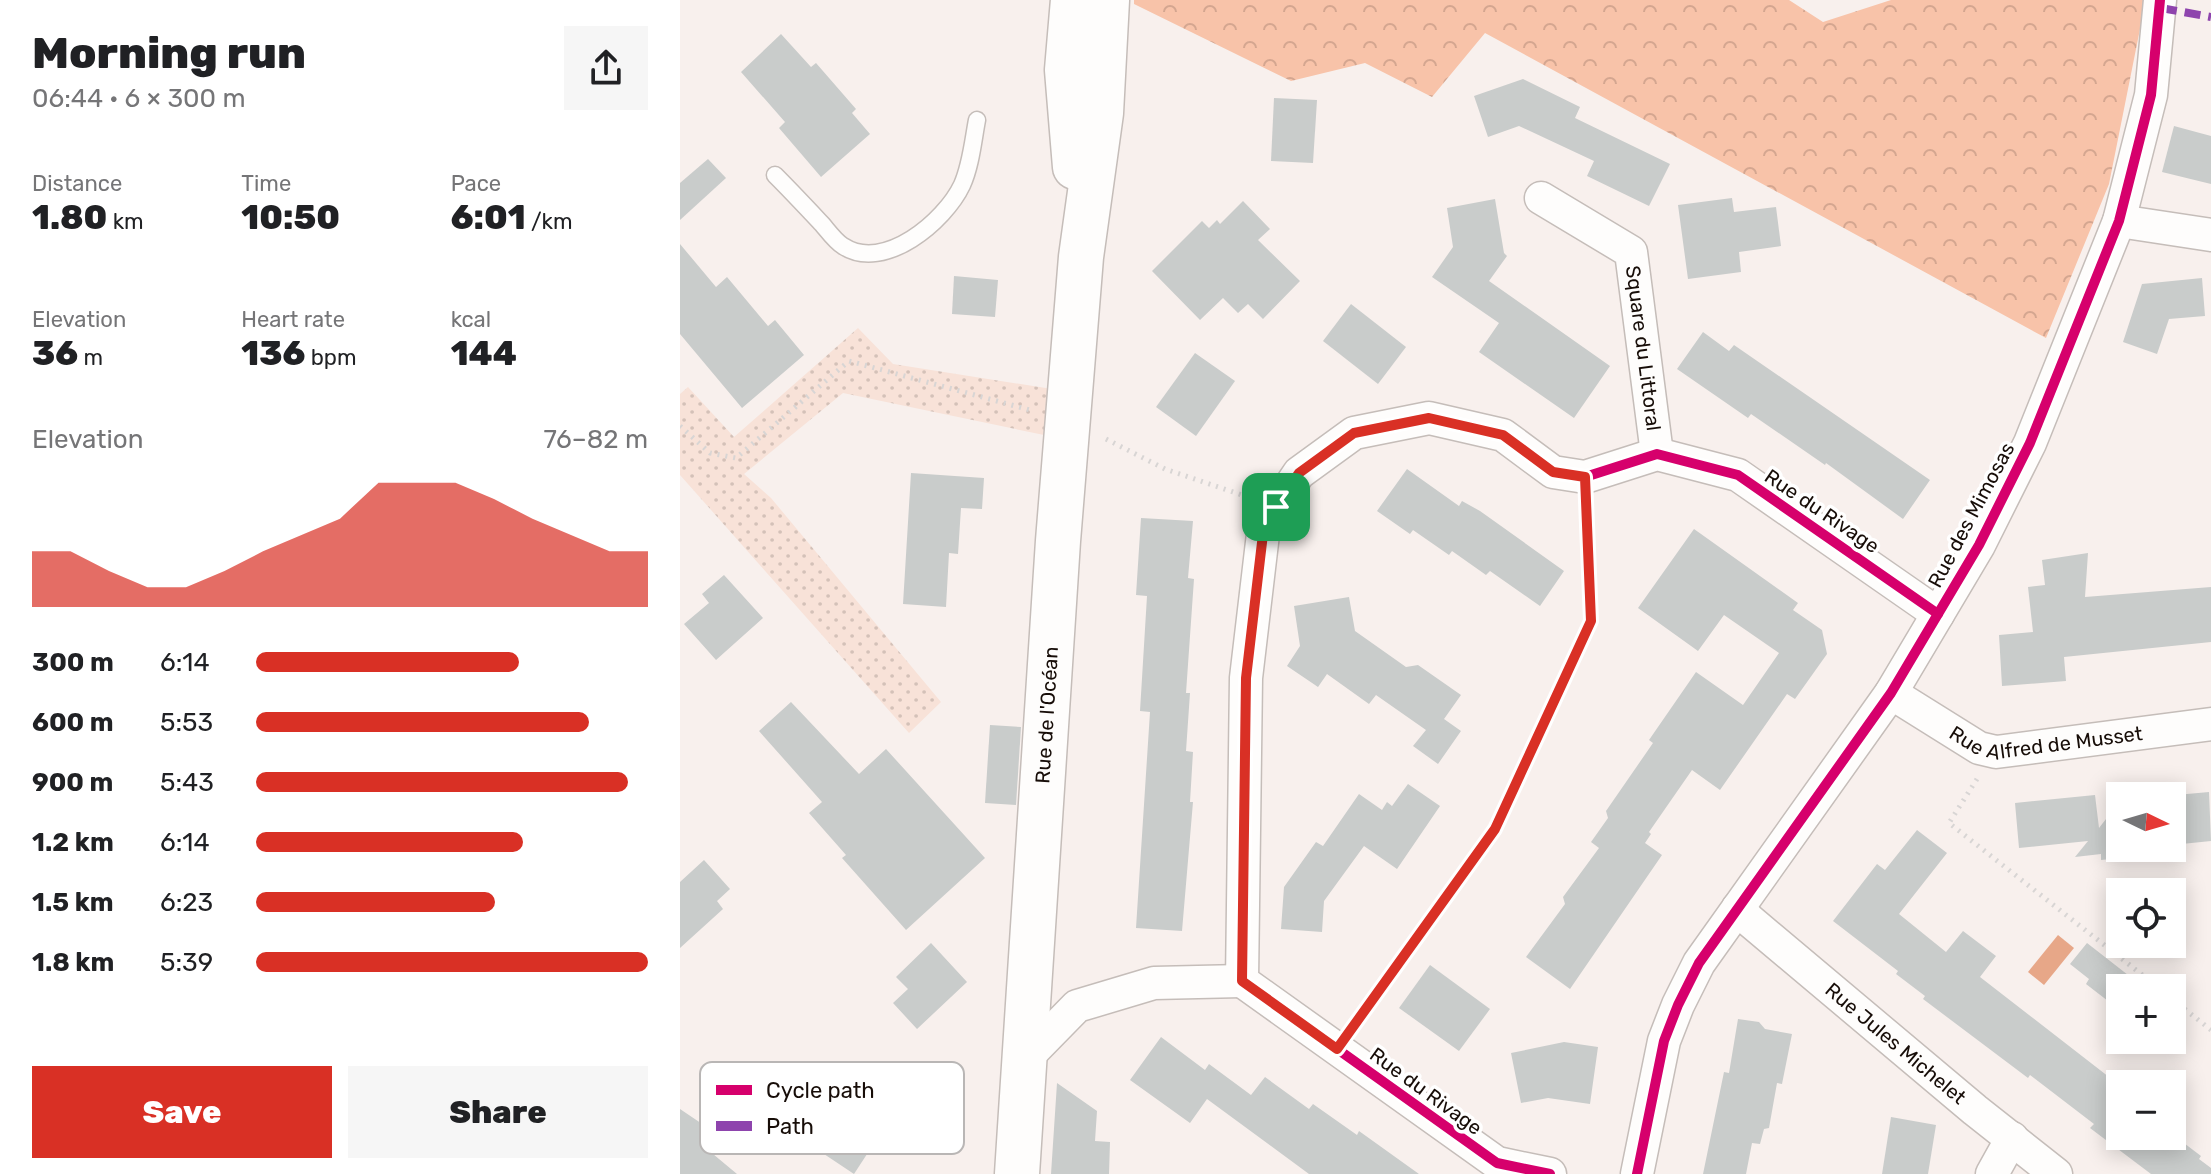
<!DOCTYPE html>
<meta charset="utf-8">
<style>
:root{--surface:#fff;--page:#f6f6f6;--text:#202124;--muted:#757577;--accent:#d93025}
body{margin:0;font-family:Rubik,sans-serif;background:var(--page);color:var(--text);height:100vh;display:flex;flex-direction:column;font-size:30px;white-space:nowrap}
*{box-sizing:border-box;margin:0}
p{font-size:26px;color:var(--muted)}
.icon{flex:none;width:44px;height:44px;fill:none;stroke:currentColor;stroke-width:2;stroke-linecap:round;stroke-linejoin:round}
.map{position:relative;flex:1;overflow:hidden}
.details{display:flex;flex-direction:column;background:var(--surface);width:680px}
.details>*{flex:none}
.needle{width:52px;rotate:95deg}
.buttons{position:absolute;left:1426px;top:782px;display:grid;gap:16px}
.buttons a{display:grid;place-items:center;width:80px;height:80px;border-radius:0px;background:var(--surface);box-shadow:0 4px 20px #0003;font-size:40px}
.pin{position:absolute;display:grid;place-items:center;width:68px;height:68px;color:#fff;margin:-34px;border-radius:16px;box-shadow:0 4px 12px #0006}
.round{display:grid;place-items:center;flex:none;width:84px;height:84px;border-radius:0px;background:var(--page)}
.summary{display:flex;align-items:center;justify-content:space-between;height:136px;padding:0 32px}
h1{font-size:44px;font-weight:800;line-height:60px}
.stats{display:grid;grid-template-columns:repeat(3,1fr);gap:12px;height:136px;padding:8px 32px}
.stats div{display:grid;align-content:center}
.stats b{font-size:34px;font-weight:800}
.stats small{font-size:22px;font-weight:400}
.stats p{font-size:22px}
.chart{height:224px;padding:16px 32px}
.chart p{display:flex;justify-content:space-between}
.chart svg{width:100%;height:144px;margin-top:8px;fill:var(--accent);opacity:.7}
.cta{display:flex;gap:16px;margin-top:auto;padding:16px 32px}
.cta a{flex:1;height:92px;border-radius:0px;background:var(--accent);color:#fff;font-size:32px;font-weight:800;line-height:92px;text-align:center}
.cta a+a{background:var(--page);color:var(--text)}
ul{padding:0 32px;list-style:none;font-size:26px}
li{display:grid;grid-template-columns:128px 96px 1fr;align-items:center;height:60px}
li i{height:20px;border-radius:10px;background:var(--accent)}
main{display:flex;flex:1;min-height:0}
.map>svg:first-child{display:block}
.grass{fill:url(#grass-dots)}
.forest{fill:url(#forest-crowns)}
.water{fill:#e7a788}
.building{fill:#c9cccb}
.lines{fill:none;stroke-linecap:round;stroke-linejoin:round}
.service-casing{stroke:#c5bdb9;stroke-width:19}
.minor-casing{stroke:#c5bdb9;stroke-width:35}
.secondary-casing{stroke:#c5bdb9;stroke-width:47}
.path{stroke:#d8d5d4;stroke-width:5;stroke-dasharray:2 6;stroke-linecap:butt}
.service{stroke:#fefdfc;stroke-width:16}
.minor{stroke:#fefdfc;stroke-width:32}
.secondary{stroke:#fefdfc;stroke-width:44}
.quiet{stroke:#8e44ad;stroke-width:8;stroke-dasharray:16 8;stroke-linecap:butt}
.cycleway-casing{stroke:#fff;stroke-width:15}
.cycleway{stroke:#d6006c;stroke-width:10}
.route-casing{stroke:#fff;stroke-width:16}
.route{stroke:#d93025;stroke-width:10}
.labels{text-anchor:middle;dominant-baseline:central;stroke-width:7;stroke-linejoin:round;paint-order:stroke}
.street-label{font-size:20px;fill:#170d08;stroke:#fff}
.key{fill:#fff;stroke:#b9b6b5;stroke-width:2}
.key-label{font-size:22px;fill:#170d08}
</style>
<main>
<section class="details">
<div class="summary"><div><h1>Morning run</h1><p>06:44 · 6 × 300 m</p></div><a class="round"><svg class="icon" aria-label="share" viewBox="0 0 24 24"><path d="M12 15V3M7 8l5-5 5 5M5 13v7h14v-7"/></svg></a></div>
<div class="stats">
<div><p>Distance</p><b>1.80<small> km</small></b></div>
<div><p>Time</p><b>10:50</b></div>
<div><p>Pace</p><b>6:01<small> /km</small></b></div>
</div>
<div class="stats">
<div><p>Elevation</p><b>36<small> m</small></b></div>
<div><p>Heart rate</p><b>136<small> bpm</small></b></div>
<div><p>kcal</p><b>144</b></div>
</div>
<div class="chart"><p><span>Elevation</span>76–82 m</p>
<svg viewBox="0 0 160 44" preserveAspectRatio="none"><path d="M0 44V27L10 27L20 33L30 38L40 38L50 33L60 27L70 22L80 17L90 6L100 6L110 6L120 11L130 17L140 22L150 27L160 27V44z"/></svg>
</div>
<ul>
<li><b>300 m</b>6:14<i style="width:67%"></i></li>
<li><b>600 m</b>5:53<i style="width:85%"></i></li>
<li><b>900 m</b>5:43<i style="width:95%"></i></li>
<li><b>1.2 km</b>6:14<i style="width:68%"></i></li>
<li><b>1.5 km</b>6:23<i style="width:61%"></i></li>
<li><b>1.8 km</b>5:39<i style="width:100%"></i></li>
</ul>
<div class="cta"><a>Save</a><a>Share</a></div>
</section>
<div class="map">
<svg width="1531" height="1174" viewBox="0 0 1531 1174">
<defs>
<pattern id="grass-dots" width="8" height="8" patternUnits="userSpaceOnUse" patternTransform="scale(2)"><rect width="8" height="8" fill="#f8e2d8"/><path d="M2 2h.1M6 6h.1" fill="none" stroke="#d4c1b8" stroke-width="1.8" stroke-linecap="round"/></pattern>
<pattern id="forest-crowns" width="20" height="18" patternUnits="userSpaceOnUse" patternTransform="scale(2)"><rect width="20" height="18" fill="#f8c3a9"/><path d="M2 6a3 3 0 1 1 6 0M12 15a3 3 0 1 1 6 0" fill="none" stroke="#d4a690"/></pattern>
</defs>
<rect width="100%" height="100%" fill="#f8f0ed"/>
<path class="grass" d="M178,328L213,364L372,389L364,435L163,393L64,474L91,498L261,702L229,733L0,475V394L8,387L54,437Z"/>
<path class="forest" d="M454,0H1109L1143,22L1211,0H1463L1464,9L1429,184L1366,338L805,33L752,97L685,63L611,81L454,4Z"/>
<path class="water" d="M1378,935L1394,948L1364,985L1348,972Z"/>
<g class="building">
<path d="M101,34L131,67L136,63L176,109L172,113L190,134L141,177L99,128L105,122L61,72Z"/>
<path d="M843,79L900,107L895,118L990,164L969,206L907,176L914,161L839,126L808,137L794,96Z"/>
<path d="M594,98L637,100L633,163L591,161Z"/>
<path d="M1494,126L1531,136V184L1482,172Z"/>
<path d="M28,159L46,178L0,220V183Z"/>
<path d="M1052,198L1054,212L1096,207L1101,246L1059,252L1061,272L1008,279L998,205Z"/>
<path d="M815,199L824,253L827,256L809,281L930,366L894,418L799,352L819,323L752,277L773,247L767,208Z"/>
<path d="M563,201L590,229L578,240L620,281L583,319L568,304L558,313L543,298L520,320L472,271L522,221L529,228L537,220L540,224Z"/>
<path d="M0,244L36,287L47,277L88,326L95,320L124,355L62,408L0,334Z"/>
<path d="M274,276L318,280L315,317L272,314Z"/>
<path d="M1522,278L1525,316L1489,319L1477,354L1443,342L1462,284Z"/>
<path d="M671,304L726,347L698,384L643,341Z"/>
<path d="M1023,332L1049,351L1054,345L1250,480L1223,519L1146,463L1145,465L1071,414L1068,418L997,369Z"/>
<path d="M515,353L555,381L516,436L476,407Z"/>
<path d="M727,469L779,506L782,501L800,511L884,571L860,606L810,571L806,575L772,551L769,555L733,530L730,534L697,511Z"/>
<path d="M231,473L304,478L302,509L281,508L278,554L269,553L266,607L223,604Z"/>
<path d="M461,518L513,521L508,578L514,579L506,693H510L506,751L513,752L510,802H513L502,931L456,928L470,712L460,711L467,596L456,595Z"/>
<path d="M1014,529L1118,603L1113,610L1142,630L1147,654L1115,699L1107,694L1040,790L1012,770L969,832L971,834L965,843L982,855L890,989L846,957L885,904L883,897L919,848L911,842L928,818L926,811L973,743L969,740L1016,672L1063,705L1099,653L1044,615L1018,651L958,608Z"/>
<path d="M1408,553L1405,597L1531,587V642L1384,657L1386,681L1322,686L1319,635L1353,632L1348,587L1365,585L1362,560Z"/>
<path d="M44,575L83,618L36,660L4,624L29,603L22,594Z"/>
<path d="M669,597L675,631L726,667L738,665L781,695L764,719L781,731L758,764L733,746L746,730L696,695L689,704L647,674L638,687L607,666L620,646L614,606Z"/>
<path d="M111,702L179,774L206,749L305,858L226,930L162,858L166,855L129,813L142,802L79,731Z"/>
<path d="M310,725L341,727L336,805L305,803Z"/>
<path d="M728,784L760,806L717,869L684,846L644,901L642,932L601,929L604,887L636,842L643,846L679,794L702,810L707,802L712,806Z"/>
<path d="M1529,792L1531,841L1492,845V798H1496V795Z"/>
<path d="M1415,795L1419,828L1426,819L1440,817V848H1467L1461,849L1462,856L1421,860V854L1395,857L1408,841L1339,848L1335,803Z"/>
<path d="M1237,830L1267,853L1219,914L1266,952L1283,931L1316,956L1300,977L1438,1084H1426L1440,1095V1136L1492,1134L1521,1156L1519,1159L1531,1168V1174H1471L1410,1128L1414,1124L1350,1075L1348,1078L1243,999L1245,996L1216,974L1218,971L1153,921L1197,864L1205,870Z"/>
<path d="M24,860L50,889L37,901L43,909L0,948V882Z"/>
<path d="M251,943L287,982L237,1029L213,1003L228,989L216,977Z"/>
<path d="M1407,943L1448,975L1428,1001L1406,984L1409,979L1390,964Z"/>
<path d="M750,965L810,1009L779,1051L719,1008Z"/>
<path d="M1058,1019L1079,1022L1085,1029L1112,1034L1102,1084L1097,1083L1089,1128L1084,1129L1080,1144L1072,1143L1066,1174H1023L1044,1072L1049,1073Z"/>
<path d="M481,1037L525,1070L529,1064L571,1095L585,1077L629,1109L633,1104L677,1135L679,1131L739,1174H629L527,1099L510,1123L450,1080Z"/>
<path d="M884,1042L918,1047L910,1104L868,1098L841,1103L831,1053Z"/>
<path d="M377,1083L417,1111L415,1141L430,1142L429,1174H371Z"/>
<path d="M168,1100L206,1125L174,1174L135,1148Z"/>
<path d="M0,1109L37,1134L27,1149L57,1174H0Z"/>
<path d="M1211,1117L1256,1125L1248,1174H1202Z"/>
</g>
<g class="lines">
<defs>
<path id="service" d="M95,175C111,191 126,207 142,224C148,231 155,241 163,246C204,273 265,221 282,185C291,165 293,141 297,120"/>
<g id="minor">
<path id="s1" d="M861,198L951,252L977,454"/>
<path d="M1439,221L1531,235"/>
<path id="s2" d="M1211,693L1299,748L1316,752L1531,724"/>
<path id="s3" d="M1058,908L1069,920L1295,1110L1376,1174"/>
<path d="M346,1058L397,1006L474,983L562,981"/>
<path d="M870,1174L817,1163L562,981L566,678L583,534L596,507L619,473L674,433L749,418L823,435L873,472L905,477L977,454L1058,475L1258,614"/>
<path d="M957,1174L984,1041L998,1005L1019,963L1211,693L1299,545L1350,443L1439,221L1471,95L1480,0"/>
<path d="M1312,1174L1332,1138"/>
</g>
<g id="secondary">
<path d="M393,0L387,70L395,167"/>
<path id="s4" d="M337,1174L378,541L401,257L421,113L427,0"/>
</g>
</defs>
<use href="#service" class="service-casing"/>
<use href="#minor" class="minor-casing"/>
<use href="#secondary" class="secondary-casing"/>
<g class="path">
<path d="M0,426L30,453L56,458L169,361L350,410"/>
<path d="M426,439L485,469L565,496"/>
<path d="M1297,779L1269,823L1479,988"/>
<path d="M1492,999L1531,1030"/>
<path d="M676,1022L815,829L911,621L906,510"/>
</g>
<use href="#service" class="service"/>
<use href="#minor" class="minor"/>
<use href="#secondary" class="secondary"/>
<path class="quiet" d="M1481,8L1531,17"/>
<defs>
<g id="cycleway">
<path d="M870,1174L817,1163L562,981L566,678L583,534L596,507L619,473L674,433L749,418L823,435L873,472L905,477L977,454L1058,475L1258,614"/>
<path d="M957,1174L984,1041L998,1005L1019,963L1211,693L1299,545L1350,443L1439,221L1471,95L1480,0"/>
</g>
</defs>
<use href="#cycleway" class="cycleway-casing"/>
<use href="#cycleway" class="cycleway"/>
</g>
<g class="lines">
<defs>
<path id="route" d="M749,418L823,435L873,472L905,477L911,621L815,829L657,1049L562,981L566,678L583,534L596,507L619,473L674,433Z"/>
</defs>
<use href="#route" class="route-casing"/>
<use href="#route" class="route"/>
</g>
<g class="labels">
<g class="street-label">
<text stroke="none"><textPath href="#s1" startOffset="202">Square du Littoral</textPath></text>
<text transform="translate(1142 511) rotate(34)">Rue du Rivage</text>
<text transform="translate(1291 515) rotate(-62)">Rue des Mimosas</text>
<text stroke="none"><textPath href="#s4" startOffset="460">Rue de l'Océan</textPath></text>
<text stroke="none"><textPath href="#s2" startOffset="170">Rue Alfred de Musset</textPath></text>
<text stroke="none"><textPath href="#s3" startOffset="208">Rue Jules Michelet</textPath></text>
<text transform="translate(746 1091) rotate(36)">Rue du Rivage</text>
</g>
</g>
<rect x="20" y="1062" width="264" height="92" rx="12" class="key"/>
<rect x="36" y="1085" width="36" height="10" fill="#d6006c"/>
<rect x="36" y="1121" width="36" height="10" fill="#8e44ad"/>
<g class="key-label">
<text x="86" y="1098">Cycle path</text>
<text x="86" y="1134">Path</text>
</g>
</svg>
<div class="buttons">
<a><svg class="needle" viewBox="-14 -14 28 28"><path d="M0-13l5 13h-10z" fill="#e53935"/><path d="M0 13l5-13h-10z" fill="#757577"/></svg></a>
<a><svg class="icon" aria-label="locate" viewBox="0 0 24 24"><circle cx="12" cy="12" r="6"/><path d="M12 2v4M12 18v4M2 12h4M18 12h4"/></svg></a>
<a>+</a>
<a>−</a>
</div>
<div class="pin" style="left:596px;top:507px;background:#1e9e55"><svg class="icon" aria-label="arrive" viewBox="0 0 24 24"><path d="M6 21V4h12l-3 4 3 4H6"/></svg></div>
</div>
</main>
